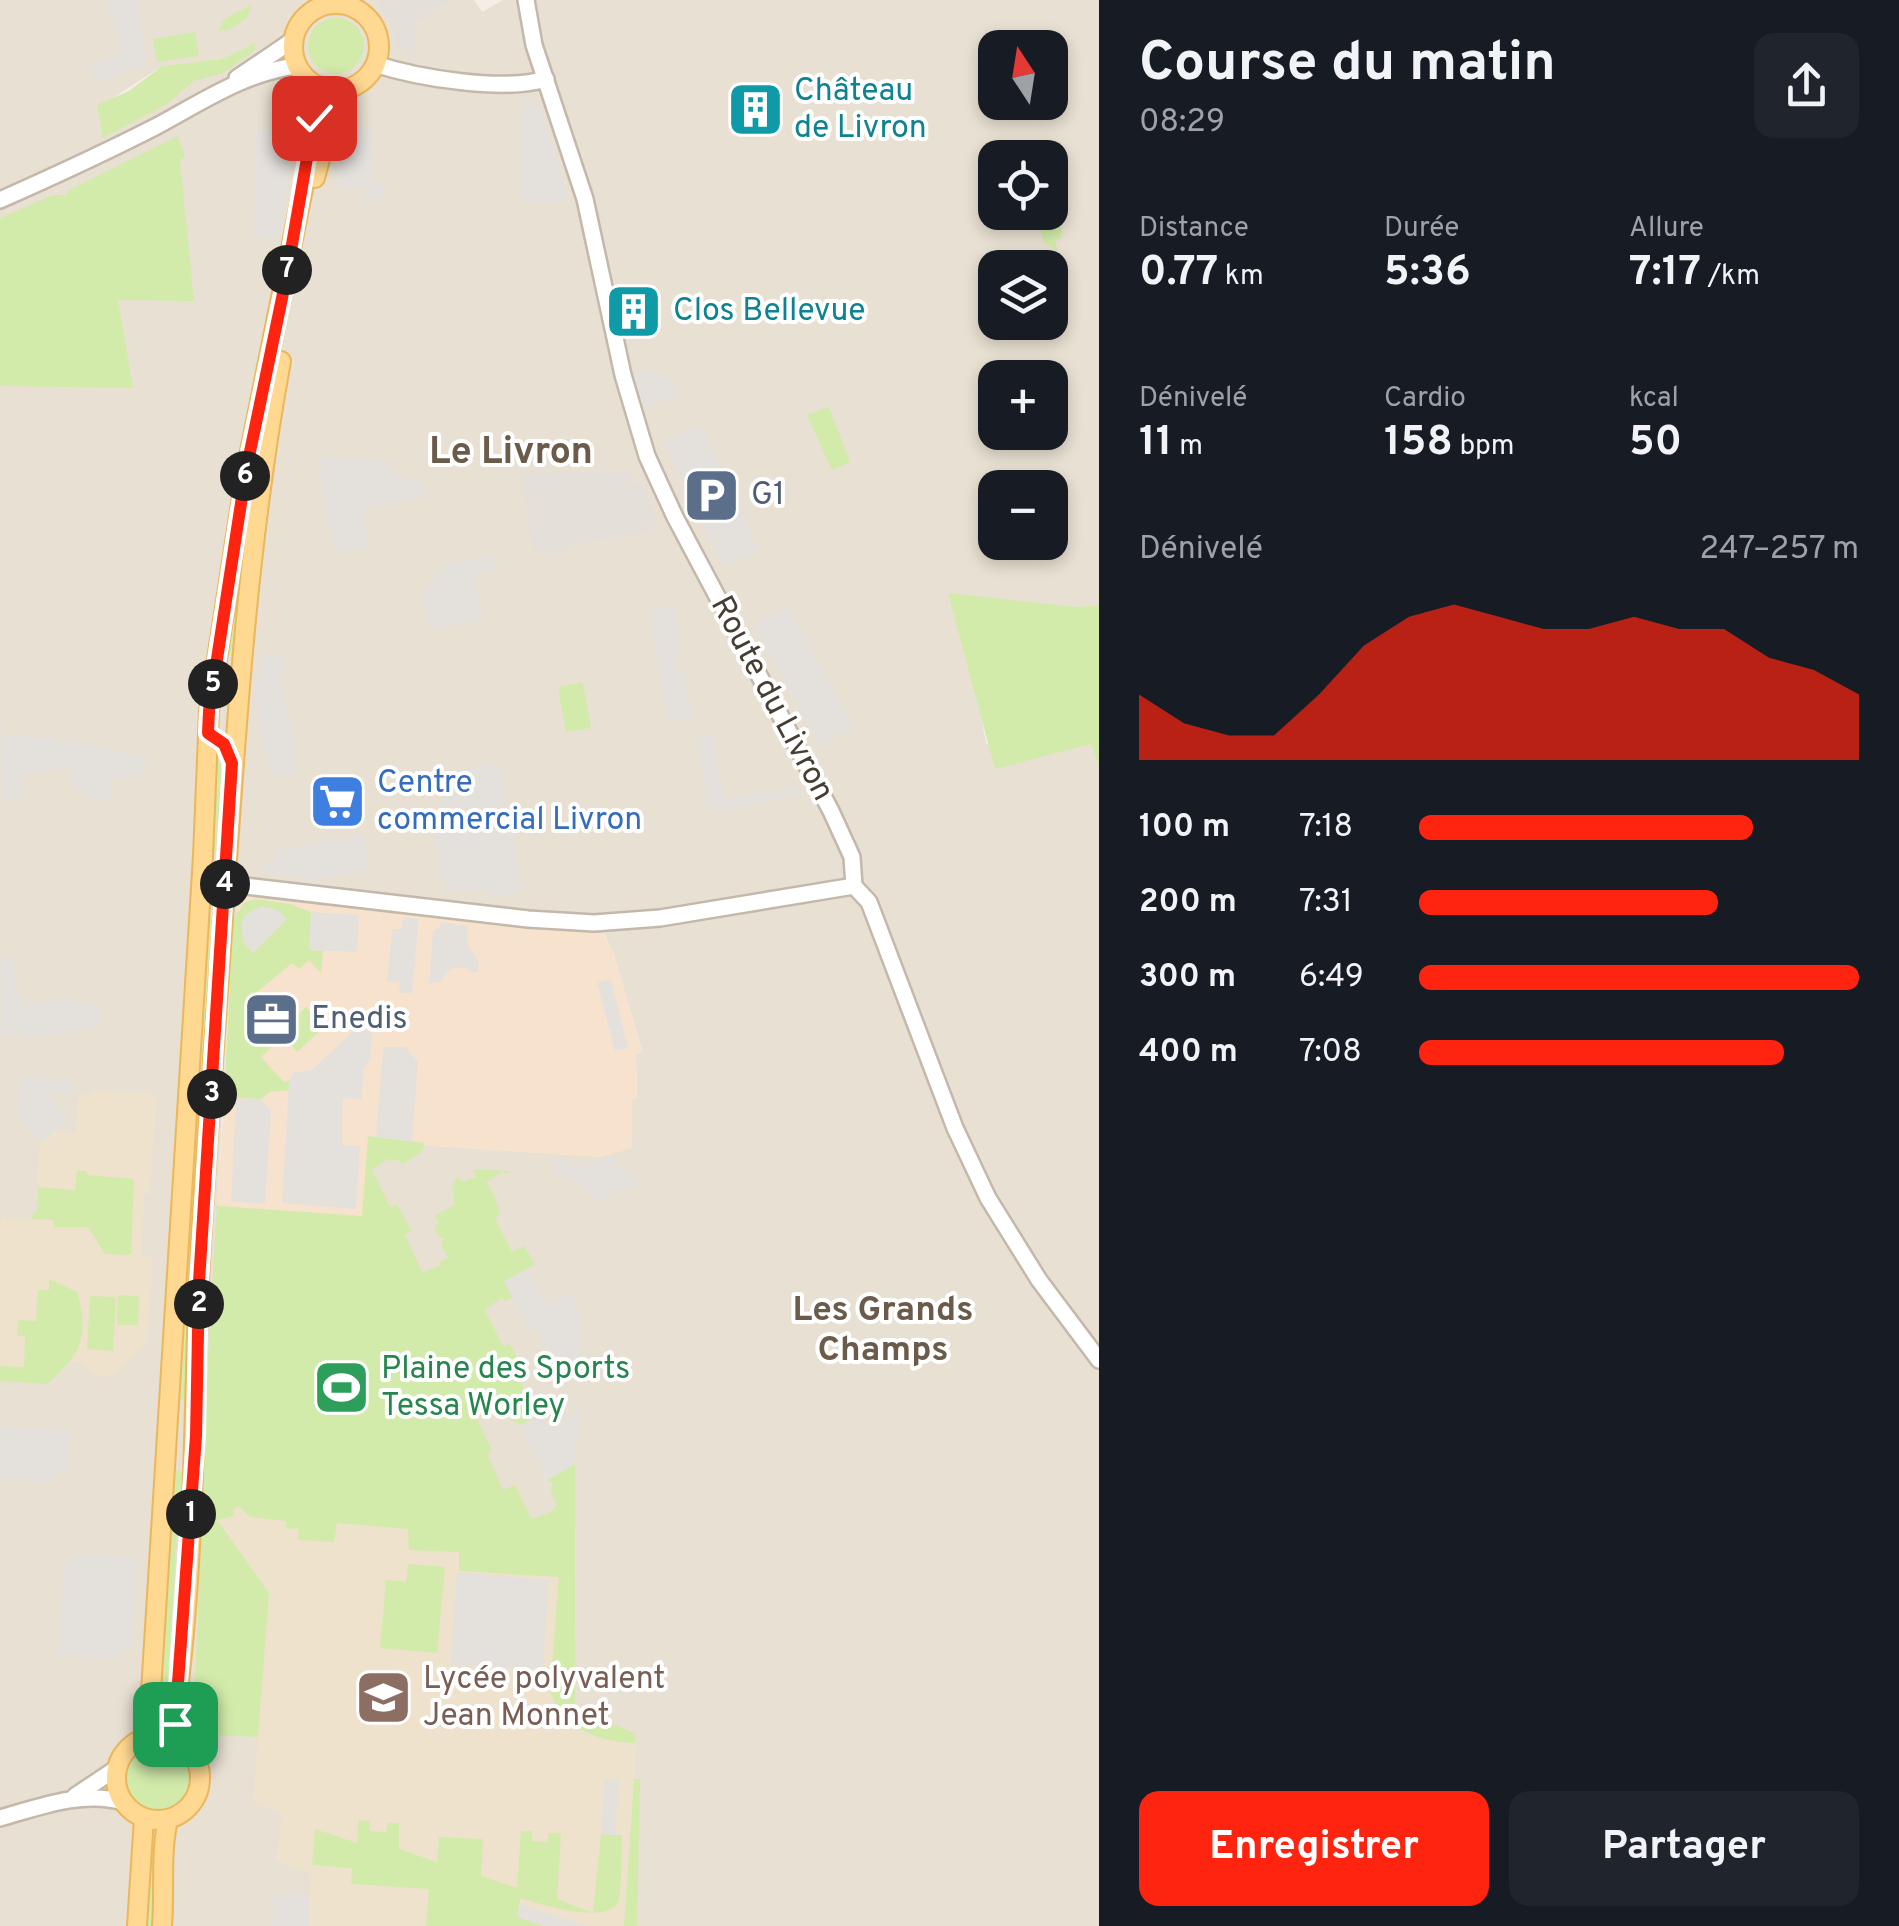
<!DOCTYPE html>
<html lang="fr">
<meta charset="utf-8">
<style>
:root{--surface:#171b24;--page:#20242c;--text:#f1f3f6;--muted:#9ea1a6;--accent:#ff2410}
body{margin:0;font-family:Overpass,sans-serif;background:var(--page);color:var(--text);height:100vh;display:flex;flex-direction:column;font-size:38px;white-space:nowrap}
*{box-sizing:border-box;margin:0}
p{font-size:32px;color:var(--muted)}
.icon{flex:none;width:55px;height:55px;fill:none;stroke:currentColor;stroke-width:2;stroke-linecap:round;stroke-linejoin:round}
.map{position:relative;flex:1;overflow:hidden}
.panel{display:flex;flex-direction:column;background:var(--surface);width:800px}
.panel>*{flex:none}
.needle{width:65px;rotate:348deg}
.buttons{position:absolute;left:978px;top:30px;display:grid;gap:20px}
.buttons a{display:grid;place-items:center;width:90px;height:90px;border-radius:20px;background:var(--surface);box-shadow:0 5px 15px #0003;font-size:50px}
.pin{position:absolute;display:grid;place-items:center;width:85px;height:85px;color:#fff;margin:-42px;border-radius:20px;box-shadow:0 5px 15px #0006}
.km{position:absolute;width:50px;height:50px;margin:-25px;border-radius:50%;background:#222;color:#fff;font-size:28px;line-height:50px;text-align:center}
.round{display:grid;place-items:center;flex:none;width:105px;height:105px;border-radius:20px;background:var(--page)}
.head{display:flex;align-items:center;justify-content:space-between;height:170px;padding:0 40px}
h1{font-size:55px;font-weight:700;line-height:75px}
.figures{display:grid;grid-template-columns:repeat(3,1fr);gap:15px;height:170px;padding:10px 40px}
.figures div{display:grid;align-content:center}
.figures b{font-size:42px;font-weight:700}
.figures small{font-size:28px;font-weight:400}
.figures p{font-size:28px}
.chart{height:280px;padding:20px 40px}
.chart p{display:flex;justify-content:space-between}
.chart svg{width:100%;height:180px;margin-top:10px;fill:var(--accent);opacity:.7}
.button{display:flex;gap:20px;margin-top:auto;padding:20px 40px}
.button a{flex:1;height:115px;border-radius:20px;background:var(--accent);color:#fff;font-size:40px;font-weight:700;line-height:115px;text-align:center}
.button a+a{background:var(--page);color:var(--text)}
ul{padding:0 40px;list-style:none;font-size:32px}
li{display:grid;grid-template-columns:160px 120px 1fr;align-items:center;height:75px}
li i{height:25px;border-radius:12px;background:var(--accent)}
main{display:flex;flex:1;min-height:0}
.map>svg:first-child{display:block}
.residential{fill:#e8e0d2;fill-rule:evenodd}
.commercial{fill:#f7e3cd}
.industrial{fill:#e5dfda}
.education{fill:#eee2cd}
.green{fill:#d2ebaa}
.parking{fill:#e4e1dd}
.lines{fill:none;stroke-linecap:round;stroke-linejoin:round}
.tertiary-casing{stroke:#c3b8a9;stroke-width:20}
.primary-casing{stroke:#ecb65a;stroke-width:22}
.tertiary{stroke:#fff;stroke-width:15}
.primary{stroke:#ffd892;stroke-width:18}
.route-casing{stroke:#fff;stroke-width:20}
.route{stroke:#ff2410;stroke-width:12}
.labels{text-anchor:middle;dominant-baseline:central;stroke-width:8;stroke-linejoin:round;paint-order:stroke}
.culture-label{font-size:32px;fill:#0d838f;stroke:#fff;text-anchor:start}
.service-label{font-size:32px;fill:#4e5e75;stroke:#fff;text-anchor:start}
.street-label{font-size:32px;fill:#463e34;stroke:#fff}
.shop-label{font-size:32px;fill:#366cbe;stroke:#fff;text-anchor:start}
.leisure-label{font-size:32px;fill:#27864d;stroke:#fff;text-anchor:start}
.education-label{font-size:32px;fill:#785e54;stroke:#fff;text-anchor:start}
.neighbourhood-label{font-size:35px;font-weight:bold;fill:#6a5b4a;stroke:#fff}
.quarter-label{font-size:38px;font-weight:bold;fill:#6a5b4a;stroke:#fff}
</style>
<main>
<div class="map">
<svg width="1099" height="1926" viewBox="0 0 1099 1926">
<rect width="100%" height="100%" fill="#f4eee4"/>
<path class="residential" d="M0,0H375L387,18L394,41L414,59L418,23L453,0H474L482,12L503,0H1099V605L1076,607L978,699L986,744H1092L1099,765V1926H0ZM255,44L188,85L108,101L162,66L221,59ZM995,48H1050V102H995ZM995,158H1050V212H995ZM995,268H1050V322H995ZM995,378H1050V432H995ZM995,488H1050V542H995ZM233,921L604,933L614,955L642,1051L636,1054L637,1097L632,1098L631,1148L600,1157L375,1142L371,1158L217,1207Z"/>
<path class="commercial" d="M238,893L603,933L614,955L642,1052L636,1055L637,1098L632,1099V1148L600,1157L376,1142L371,1158L373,1217L217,1206Z"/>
<g class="industrial">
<path d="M375,0H453L418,23L415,59L396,47L387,18Z"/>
<path d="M519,471L629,472L633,485L642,483L658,522L650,531L568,546V551L545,555L544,551L534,552Z"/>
</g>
<g class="education">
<path d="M91,1090L156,1094L150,1194L144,1195L141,1256L153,1258L147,1344L110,1377L94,1376L81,1362H73L47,1384L0,1381V1222L4,1215L5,1218L30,1219L37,1210L39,1145L54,1132L76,1133L79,1094L90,1095Z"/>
<path d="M223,1493L576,1530L575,1708L636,1734L634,1778L640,1779L637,1926H309L311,1874L276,1860L283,1813L253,1802L258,1738L202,1731L193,1716L200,1527L202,1518Z"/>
</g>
<g class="green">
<path d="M251,5L247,18L229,30L219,31L224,19Z"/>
<circle cx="336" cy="46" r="28"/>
<path d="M195,32L199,56L157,62L153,39Z"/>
<path d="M256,43L254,51L223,73L194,81L165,105L103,138L97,105L129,91L162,66L221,59Z"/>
<path d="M178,136L185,157L180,160L194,301L118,300L133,388L0,386V218L53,195H67V191Z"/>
<path d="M1054,187C1065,200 1060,223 1062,239L1056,240L1057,251L1044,243L1040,228L1045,213L1050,212Z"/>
<path d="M829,407L850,462L832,470L807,415Z"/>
<path d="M250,503H253L240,619L235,623L231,655H223Z"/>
<path d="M948,593L1076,607L1099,605V765L1091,744L995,769Z"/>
<path d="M224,667H229L234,672L231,704L225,708L216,704Z"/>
<path d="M583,682L591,728L566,732L558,687Z"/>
<path d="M216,750L224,774L219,852H211L215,777L213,751Z"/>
<path d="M256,899L290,904L311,912L310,950L323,951L321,973L309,960L299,969L292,963L250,998L259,1008L248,1019L272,1046L261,1057L284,1082L298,1079L289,1090L270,1092L261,1099L224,1097L233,921L243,903Z"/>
<path d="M207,917L215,918L206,1067L194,1066Z"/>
<path d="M306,1007L323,1028L297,1052L279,1030L288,1023H295L296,1016Z"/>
<path d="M193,1080L198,1087L197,1099L203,1112L186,1385L189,1401L173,1400Z"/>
<path d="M368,1136L425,1143L421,1152L402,1165L399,1159L392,1161L390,1158L372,1170L390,1207L397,1204L411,1231L405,1235L422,1272L440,1266L439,1262L448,1258L441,1245L444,1239L439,1237L434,1226L439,1223L435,1216L455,1204L452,1188L458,1176L462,1182L476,1177L474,1169L512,1171L506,1174L503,1171L486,1183L494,1194L500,1215L495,1218L512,1252L524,1246L535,1264L505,1281L512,1298L504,1301L502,1297L485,1310L503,1346L510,1344L523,1370L518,1375L537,1417L520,1425L511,1420L504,1407L498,1409L495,1406L477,1419L492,1451L487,1454L503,1490L515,1485L532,1519L551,1512L557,1505L551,1492L553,1483L547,1480L574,1465L575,1459V1708L636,1734L635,1743C599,1742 561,1729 550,1690L559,1577L459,1571V1552L409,1550L408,1529L337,1523L334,1542L298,1540L299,1529L286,1528V1521L250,1517L238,1506L233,1510L234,1516L217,1520L269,1593L258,1737L215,1735L198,1728L193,1716L203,1505L200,1491L217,1206L362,1216Z"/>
<path d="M77,1171H86L87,1175L134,1179L131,1255L105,1254L88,1227H54L53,1220L30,1219L37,1210L38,1187L75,1190Z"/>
<path d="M49,1279L77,1292C90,1338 81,1354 47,1384L0,1381V1366L24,1367L25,1336H17L18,1320L36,1321L38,1290H49Z"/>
<path d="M118,1295L139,1296L138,1325H117Z"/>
<path d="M90,1296L116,1297L113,1351L87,1349Z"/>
<path d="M170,1467L184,1473L179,1499L167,1705L158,1704Z"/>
<path d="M408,1564L445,1567L437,1653L380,1648L386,1580L406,1582Z"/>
<circle cx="158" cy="1778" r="32"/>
<path d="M634,1779H640L637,1926H624Z"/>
<path d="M359,1820L370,1821V1831L386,1832L388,1823H399V1849L437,1862L439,1837L483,1839L481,1876L517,1888L521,1831H532V1841L547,1842L549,1833H561L557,1899L593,1913L601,1834L622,1835C621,1856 622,1879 619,1900C611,1926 544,1905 520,1898L518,1917L544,1926H426L429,1889L351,1884L352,1868L312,1865L315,1829L357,1843Z"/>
<path d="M144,1856L156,1857L157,1926H145Z"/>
</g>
<g class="parking">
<path d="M105,0H137L146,65L97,83L91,69L87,66L123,51Z"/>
<path d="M521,97L532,100L542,115L569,201H521Z"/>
<path d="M351,125L372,132V183H386V200L364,201L363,188H339L337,174Z"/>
<path d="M255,129L294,130L280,238H254Z"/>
<path d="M654,369L660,378L665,375L677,393L676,397L643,408L635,374Z"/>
<path d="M701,424L759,551L723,568L664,441Z"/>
<path d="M317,458L389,459L390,470L423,484L425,497L363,509L371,547L335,554Z"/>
<path d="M493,554L496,570L474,575L483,620L429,630L424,596L434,573L448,564Z"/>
<path d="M675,606L683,652L673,655L676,671L684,670L693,718L668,723L648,611Z"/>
<path d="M788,606L854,727L820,746L753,625Z"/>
<path d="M271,653L273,657L283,654L285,670L280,672L299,772L271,779L252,678L264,675L260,656Z"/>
<path d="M0,723L5,737L28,734L29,740L55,736L56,742L68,741L148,757L141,774L111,780L113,799L89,803L87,791L76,792L72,767L21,775L25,797L3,799Z"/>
<path d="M712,735L724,799L800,786L801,795L718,811L717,806L708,807L696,738Z"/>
<path d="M500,763L523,891L488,897L486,888L457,893L455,888L445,890L432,822L444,819L438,774Z"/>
<path d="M364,835L370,869L316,879L268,873L266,863L276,861L274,851Z"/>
<path d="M261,906L278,910L287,919L253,953L243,942L242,924L245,915Z"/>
<path d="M311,912L359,915L357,952L309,950Z"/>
<path d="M403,917L419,919L412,993H399L400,982L387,981L392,929H402Z"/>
<path d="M441,922L467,926V943L478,961V972L472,973L466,968H454L447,971L442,981L429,984L433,931L439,928Z"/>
<path d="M12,956L20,1005L74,997L76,1006L98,1004L102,1026L25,1039L23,1033L2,1036L0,958Z"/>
<path d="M611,979L628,1048L615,1051L597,983Z"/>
<path d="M364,1021H373L370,1060L363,1070L362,1099L343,1098L342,1119V1145L360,1146L356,1209L282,1203L289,1082L293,1073L313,1069Z"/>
<path d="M383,1047H405L418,1062L412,1141L376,1137Z"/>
<path d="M21,1077L74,1080L72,1094H47L68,1118L42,1143L19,1118Z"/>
<path d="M236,1099H261L271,1111L265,1204L231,1201Z"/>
<path d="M614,1155L619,1167L635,1175L637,1185L593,1201L590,1191L552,1169L558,1160H564L576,1168Z"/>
<path d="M529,1270L546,1304L571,1292L581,1315L578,1335L581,1363H552L535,1328L528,1330L504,1281Z"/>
<path d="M580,1411L574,1465L547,1480L520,1425L541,1416L547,1428Z"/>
<path d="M0,1427L69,1431L67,1472L57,1471L56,1482L0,1479Z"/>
<path d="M75,1554L137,1558L131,1647L121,1646L120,1659L58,1655L64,1563H74Z"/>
<path d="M457,1572L549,1580L543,1670L450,1665Z"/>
<path d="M604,1779L619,1780L615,1835L601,1834Z"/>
<path d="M274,1893L310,1895L309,1926H272Z"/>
<path d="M519,1904L554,1915L587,1926H544L518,1917Z"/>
</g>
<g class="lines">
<defs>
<g id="tertiary">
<path d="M526,0L534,45L585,199L623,375L647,456L675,517L831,811L852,857L854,886"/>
<path d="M375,64C418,78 503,92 546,79"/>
<path d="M237,78L293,40"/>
<path d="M0,200C52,177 104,153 155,127C200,103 245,72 297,66"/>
<path d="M202,881L528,919L594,923L660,918L854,886"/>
<path d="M854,886L869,902L955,1128L988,1198L1039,1280L1099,1360"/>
<path d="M75,1796L117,1768"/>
<path d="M0,1818C39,1807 83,1790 123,1802"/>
</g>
<g id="primary">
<circle cx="336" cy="47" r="43"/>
<path d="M315,178L325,141L348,89"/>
<circle cx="158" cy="1778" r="42"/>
<path d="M143,1739L150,1708L203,856L209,711L246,471L305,179L315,112L313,84"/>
<path d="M177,1740L175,1712C195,1570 193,1424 199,1281C205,1160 215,1039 223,918C236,732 247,545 281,361"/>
<path d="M137,1926L144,1818"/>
<path d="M162,1926C165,1891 160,1854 168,1820"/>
</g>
</defs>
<use href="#tertiary" class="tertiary-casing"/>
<use href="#primary" class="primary-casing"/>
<use href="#tertiary" class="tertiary"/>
<use href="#primary" class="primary"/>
</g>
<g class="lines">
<defs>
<path id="route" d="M175,1724L196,1436L199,1282L232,763L224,744L208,733L209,711L246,471L286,279L314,118"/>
</defs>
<use href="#route" class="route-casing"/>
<use href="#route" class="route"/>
</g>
<defs>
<symbol id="building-square" viewBox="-11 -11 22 22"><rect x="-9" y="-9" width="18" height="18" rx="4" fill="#0f9aa8" stroke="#fff"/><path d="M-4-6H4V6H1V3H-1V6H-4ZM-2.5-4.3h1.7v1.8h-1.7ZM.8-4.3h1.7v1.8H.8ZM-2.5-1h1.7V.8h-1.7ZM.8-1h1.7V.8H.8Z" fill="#fff"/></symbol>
<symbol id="parking-square" viewBox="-11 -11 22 22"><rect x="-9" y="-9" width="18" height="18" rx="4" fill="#5c6f8a" stroke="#fff"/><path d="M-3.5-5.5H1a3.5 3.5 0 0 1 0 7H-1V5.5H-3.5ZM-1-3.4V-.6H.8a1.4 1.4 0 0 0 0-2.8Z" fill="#fff"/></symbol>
<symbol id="supermarket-square" viewBox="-11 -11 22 22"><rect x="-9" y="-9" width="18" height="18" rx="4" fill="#3f7fe0" stroke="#fff"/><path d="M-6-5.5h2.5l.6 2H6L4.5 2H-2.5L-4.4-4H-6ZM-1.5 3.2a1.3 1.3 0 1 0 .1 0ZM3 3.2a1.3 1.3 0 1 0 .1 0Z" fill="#fff"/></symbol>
<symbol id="office-square" viewBox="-11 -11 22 22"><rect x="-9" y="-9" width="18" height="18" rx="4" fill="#5c6f8a" stroke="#fff"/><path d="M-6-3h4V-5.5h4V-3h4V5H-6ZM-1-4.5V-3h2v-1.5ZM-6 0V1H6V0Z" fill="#fff"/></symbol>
<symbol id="stadium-square" viewBox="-11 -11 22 22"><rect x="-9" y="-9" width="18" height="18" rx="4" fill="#2e9e5b" stroke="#fff"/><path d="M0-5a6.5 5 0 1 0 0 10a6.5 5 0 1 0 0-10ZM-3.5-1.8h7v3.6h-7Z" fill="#fff"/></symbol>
<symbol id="school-square" viewBox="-11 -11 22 22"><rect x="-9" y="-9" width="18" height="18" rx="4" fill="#8d6e63" stroke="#fff"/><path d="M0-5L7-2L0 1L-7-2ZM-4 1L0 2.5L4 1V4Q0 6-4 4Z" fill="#fff"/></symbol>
</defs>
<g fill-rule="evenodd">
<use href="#building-square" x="724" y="78" width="63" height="63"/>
<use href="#building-square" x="602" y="280" width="63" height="63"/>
<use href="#parking-square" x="680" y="464" width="63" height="63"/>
<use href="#supermarket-square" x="306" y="770" width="63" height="63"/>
<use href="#office-square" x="240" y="988" width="63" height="63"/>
<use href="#stadium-square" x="310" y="1356" width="63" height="63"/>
<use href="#school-square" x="352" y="1666" width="63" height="63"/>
</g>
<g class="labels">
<g class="culture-label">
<text x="794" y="92">Château<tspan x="794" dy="37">de Livron</tspan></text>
<text x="673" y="312">Clos Bellevue</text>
</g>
<g class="service-label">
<text x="751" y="496">G1</text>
<text x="311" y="1020">Enedis</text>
</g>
<g class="street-label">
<text transform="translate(771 699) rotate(62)">Route du Livron</text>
</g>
<g class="shop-label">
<text x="377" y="784">Centre<tspan x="377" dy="37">commercial Livron</tspan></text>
</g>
<g class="leisure-label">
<text x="381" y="1370">Plaine des Sports<tspan x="381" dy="37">Tessa Worley</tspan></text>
</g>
<g class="education-label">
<text x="423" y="1680">Lycée polyvalent<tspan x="423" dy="37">Jean Monnet</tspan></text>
</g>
<g class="neighbourhood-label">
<text x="883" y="1311">Les Grands<tspan x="883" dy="40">Champs</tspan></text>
</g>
<g class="quarter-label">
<text x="511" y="453">Le Livron</text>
</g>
</g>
</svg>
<div class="buttons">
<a><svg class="needle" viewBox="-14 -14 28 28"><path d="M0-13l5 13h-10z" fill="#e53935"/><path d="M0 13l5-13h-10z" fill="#9ea1a6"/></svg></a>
<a><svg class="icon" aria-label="locate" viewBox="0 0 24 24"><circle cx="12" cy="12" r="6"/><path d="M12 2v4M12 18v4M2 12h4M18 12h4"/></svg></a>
<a><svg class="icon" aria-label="layers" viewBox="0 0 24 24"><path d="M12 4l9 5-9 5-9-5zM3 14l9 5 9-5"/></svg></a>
<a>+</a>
<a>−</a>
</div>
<div class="pin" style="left:175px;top:1724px;background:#1e9e55"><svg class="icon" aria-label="arrive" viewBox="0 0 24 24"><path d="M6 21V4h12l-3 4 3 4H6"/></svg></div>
<div class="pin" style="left:314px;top:118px;background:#d93025"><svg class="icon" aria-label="check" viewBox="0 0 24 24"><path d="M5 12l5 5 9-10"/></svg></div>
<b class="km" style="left:191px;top:1514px">1</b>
<b class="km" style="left:199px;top:1304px">2</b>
<b class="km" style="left:212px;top:1094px">3</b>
<b class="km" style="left:225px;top:884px">4</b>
<b class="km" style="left:213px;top:684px">5</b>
<b class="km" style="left:245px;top:476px">6</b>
<b class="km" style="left:287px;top:270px">7</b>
</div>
<section class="panel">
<div class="head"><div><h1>Course du matin</h1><p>08:29</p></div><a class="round"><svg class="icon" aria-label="share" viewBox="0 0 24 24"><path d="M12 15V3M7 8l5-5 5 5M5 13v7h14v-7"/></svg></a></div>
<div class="figures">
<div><p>Distance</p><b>0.77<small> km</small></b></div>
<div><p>Durée</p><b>5:36</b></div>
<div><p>Allure</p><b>7:17<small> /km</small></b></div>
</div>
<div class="figures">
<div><p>Dénivelé</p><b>11<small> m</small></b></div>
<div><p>Cardio</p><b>158<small> bpm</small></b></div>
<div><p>kcal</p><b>50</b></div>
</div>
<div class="chart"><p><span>Dénivelé</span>247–257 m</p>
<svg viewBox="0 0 160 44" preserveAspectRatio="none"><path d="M0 44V28L10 35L20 38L30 38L40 28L50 16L60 9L70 6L80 9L90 12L100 12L110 9L120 12L130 12L140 19L150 22L160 28V44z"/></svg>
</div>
<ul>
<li><b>100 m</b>7:18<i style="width:76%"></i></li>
<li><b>200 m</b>7:31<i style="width:68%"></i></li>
<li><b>300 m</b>6:49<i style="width:100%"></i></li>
<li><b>400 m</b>7:08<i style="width:83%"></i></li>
</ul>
<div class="button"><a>Enregistrer</a><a>Partager</a></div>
</section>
</main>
